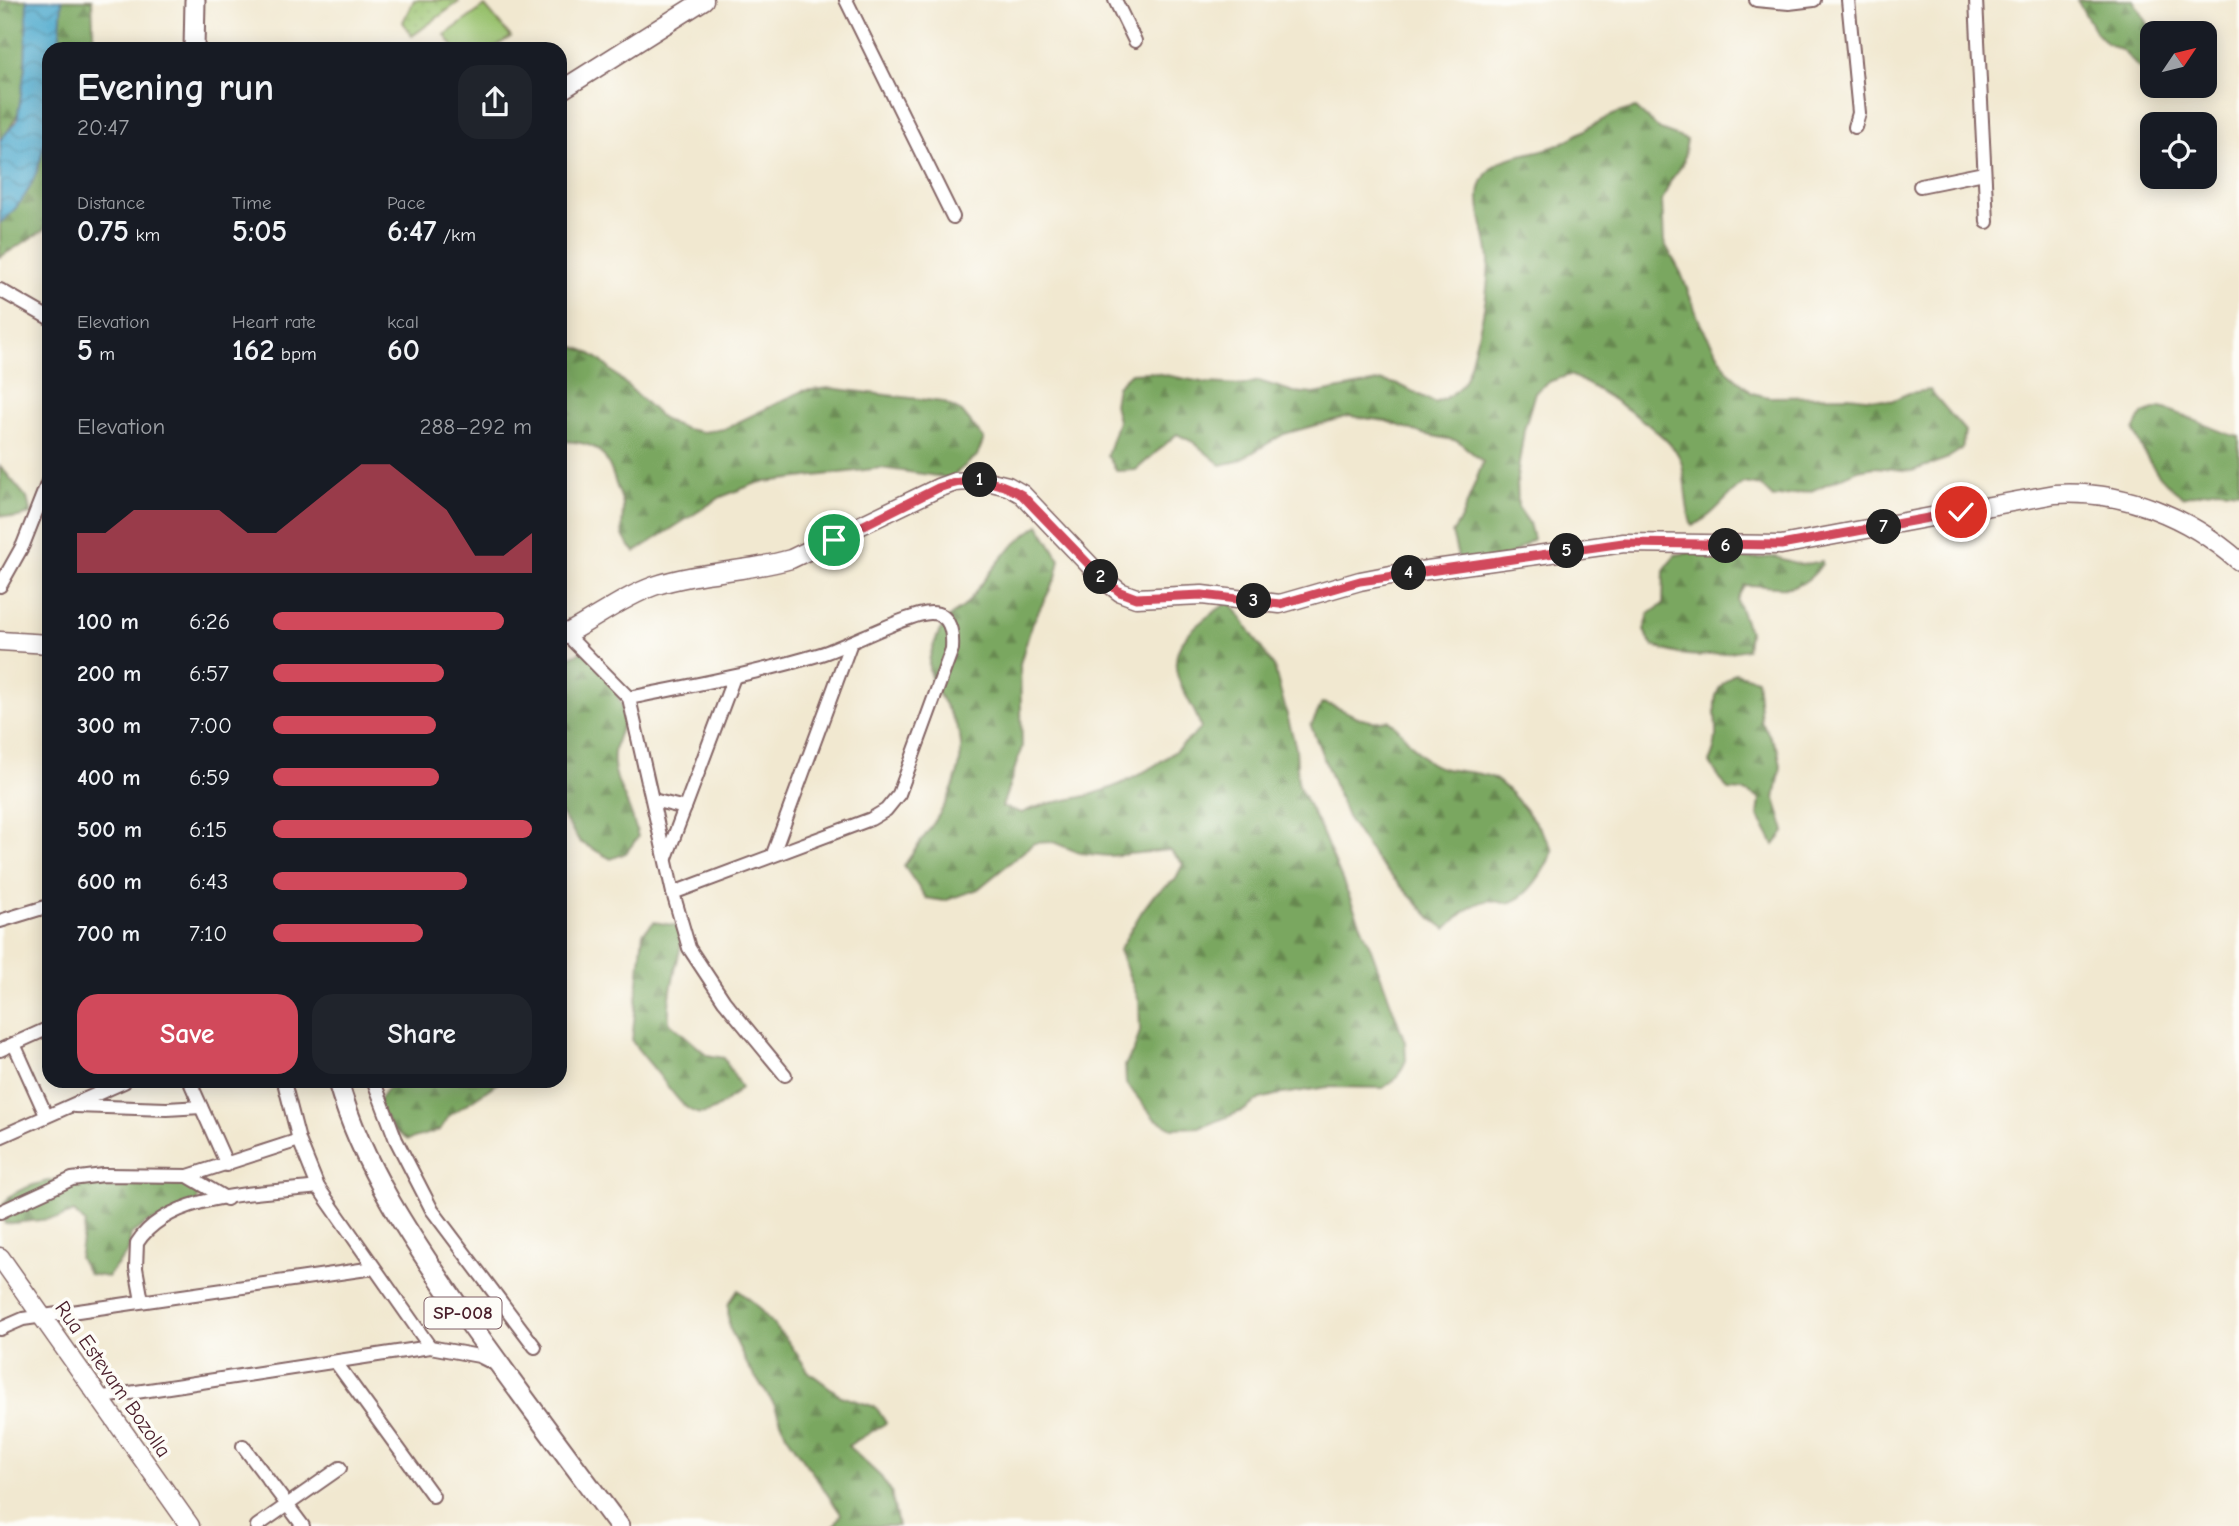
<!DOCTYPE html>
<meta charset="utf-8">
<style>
:root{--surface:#171b24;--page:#20242c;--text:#f1f3f6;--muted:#9ea1a6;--accent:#d1495b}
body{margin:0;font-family:"Comic Neue",sans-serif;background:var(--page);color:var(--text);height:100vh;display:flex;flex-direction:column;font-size:26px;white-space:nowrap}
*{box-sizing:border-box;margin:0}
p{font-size:23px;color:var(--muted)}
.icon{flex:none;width:38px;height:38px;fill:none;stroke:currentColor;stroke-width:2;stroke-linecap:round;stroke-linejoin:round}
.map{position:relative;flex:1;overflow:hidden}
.drawer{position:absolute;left:42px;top:42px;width:525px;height:1046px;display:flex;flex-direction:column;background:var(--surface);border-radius:21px;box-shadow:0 4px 18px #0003}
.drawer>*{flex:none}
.needle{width:46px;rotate:55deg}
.fabs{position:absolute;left:2140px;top:21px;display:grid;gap:14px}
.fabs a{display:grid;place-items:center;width:77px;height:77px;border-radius:14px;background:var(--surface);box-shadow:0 4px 18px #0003;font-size:35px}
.pin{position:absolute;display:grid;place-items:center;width:60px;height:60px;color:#fff;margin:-30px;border:4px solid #fff;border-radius:50%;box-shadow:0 2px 7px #0007}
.km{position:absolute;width:35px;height:35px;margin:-18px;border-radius:50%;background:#222;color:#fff;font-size:19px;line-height:35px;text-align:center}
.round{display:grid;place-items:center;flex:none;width:74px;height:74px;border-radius:21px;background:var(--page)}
.summary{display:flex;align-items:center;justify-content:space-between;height:119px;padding:0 35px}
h1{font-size:38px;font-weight:600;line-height:52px}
.stats{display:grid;grid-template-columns:repeat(3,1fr);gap:10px;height:119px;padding:7px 35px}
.stats div{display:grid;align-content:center}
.stats b{font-size:30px;font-weight:600}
.stats small{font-size:19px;font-weight:400}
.stats p{font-size:19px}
.chart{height:196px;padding:14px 35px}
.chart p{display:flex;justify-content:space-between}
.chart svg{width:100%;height:126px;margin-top:7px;fill:var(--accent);opacity:.7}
.primary-button{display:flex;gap:14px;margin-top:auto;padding:14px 35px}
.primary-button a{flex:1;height:80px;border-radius:21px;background:var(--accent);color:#fff;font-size:28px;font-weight:600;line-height:80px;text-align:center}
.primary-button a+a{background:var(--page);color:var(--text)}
ul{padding:0 35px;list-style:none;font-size:23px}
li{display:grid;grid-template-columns:112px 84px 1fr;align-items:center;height:52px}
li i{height:18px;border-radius:9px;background:var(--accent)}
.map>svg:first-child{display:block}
.grass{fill:url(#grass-dots);stroke:#71704c;stroke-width:2}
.forest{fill:url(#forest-firs);stroke:#626346;stroke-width:2}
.pitch{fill:#98c16d;stroke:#71704c;stroke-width:2}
.water{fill:url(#water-waves);stroke:#4e657c;stroke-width:2}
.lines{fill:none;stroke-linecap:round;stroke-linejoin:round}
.street-casing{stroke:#846565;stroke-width:16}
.secondary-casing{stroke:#846565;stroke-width:21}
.primary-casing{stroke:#846565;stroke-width:23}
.street{stroke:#fff;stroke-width:12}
.secondary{stroke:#fff;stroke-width:18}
.primary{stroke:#fff;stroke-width:19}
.route-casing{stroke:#fff;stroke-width:14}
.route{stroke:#d1495b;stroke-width:9}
.labels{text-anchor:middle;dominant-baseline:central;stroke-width:7;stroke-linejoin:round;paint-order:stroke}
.shield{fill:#fdfcf7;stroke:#806168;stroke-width:2}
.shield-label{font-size:19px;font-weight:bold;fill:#4a1f2b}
.street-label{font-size:21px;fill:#4a1f2b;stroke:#fdfcf7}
</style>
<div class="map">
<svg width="2239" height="1526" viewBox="0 0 2239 1526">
<defs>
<pattern id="grass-dots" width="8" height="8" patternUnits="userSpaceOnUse" patternTransform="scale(1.75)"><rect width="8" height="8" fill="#98c16d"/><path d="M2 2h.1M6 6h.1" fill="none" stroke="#84a55f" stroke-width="1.8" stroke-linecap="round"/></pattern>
<pattern id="forest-firs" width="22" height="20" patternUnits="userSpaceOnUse" patternTransform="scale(1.75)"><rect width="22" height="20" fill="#7aa760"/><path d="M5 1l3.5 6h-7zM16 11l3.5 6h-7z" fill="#66874f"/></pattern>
<pattern id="water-waves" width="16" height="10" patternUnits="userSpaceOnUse" patternTransform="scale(1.75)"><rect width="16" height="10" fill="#51abce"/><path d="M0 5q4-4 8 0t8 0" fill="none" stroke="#458ba7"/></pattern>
</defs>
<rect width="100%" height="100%" fill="#fdfcf7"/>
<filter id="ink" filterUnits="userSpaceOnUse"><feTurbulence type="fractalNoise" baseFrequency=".0143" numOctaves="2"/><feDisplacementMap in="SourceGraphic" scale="14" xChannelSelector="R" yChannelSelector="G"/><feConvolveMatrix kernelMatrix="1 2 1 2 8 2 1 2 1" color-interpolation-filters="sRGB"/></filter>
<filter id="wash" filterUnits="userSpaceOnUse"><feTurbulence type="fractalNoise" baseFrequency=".00686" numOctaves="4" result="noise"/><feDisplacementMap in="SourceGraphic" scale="28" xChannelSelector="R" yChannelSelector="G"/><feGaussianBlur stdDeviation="1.57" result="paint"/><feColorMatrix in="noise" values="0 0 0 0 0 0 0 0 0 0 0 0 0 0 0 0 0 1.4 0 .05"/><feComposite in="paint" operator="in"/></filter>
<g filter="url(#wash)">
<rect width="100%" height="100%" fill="#f1e8d0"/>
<path class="grass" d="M414,0H457L459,2L412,36L403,22Z"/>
<g class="forest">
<path d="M0,0H92L94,49H52L48,27L23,104L0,146Z"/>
<path d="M2077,0H2133L2154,33L2152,82L2123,51L2106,43L2095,31Z"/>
<path d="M1636,108L1660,130L1687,140L1683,164L1671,180L1662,201L1664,242L1681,273L1701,325L1728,371L1752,393L1769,397L1849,396L1891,401L1909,393L1930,390L1965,431L1962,449L1946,459L1912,471L1875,467L1858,470L1811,491L1773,498L1761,486L1744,483C1724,497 1715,516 1692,526C1684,505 1687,483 1681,461C1674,436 1596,387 1570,375L1551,381L1535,392L1524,430L1517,477L1518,507L1529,523L1533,539L1499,563L1461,569L1452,533L1461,519L1483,462L1458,441L1423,434L1386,421L1349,416L1284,434L1238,461L1221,465L1193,442L1177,434L1136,470L1117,471L1107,455L1118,421L1114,404L1117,386L1131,373L1150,372L1207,383L1243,385L1259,381L1294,392L1314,394L1382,381L1400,385L1435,403C1473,387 1467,368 1478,335C1485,311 1488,288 1489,262C1489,241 1475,207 1480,188C1490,149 1534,158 1560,144C1589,130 1602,115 1636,108Z"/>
<path d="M49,128V212L44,230L0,257V213L47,138Z"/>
<path d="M560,342L586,351L600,360L664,420L686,429L703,432L724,429L802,391L830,388L943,402L962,412L984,439L977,456L950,478L881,468L757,483L721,497L635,552C617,533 623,530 623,507C623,499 617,489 615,481C605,448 594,442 560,441Z"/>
<path d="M2161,408C2188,414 2211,431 2239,437V491L2217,489L2183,497C2157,479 2146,459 2134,431L2142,414Z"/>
<path d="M0,466L27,498L31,514L14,518L0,515Z"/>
<path d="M1039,525L1060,560L1056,578L1031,626L1020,664L1022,747L1002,807L1022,813C1044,802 1067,801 1090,795C1130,784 1172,758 1201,728C1196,709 1184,696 1178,678C1166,640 1204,619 1230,601L1274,667L1296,748L1298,785L1321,830L1370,946L1405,1042L1406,1060L1398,1077L1383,1088L1328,1087L1276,1095L1260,1099L1244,1110L1202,1127L1172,1128L1154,1118L1126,1083L1125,1065L1134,1050L1140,1031L1139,1001L1119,950L1142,911L1154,895L1175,880L1183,864L1170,850L1109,856L1080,853L1053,842L1034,843L978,889L944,901L926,898L904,866C928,829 961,795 961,747C961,718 933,696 929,669C927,656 941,624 950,616C956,611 963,609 967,603C991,572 1006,547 1039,525Z"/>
<path d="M1691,552L1724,560L1776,557L1802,565L1822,561V564C1799,598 1779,585 1744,585L1737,600L1749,632L1747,649C1711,656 1686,661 1652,645L1644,630L1649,614L1663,604L1664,570L1675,555Z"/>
<path d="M584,651L609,676L627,717C596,772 627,785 638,837L626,853L611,859L580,842L560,812L563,677L569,657Z"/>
<path d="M1735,673L1757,679L1761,721L1778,750L1781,766L1775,799L1785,831L1774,845L1758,815L1760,799L1745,791L1728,790L1709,762C1729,722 1696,699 1735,673Z"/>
<path d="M1322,703C1350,708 1358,726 1388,720C1405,731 1412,750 1429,762C1447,774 1471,769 1491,777C1509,785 1545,833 1553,851C1545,869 1529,898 1508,903C1501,904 1493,899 1486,901C1470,904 1457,918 1446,929L1432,919L1377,861L1347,817L1311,726Z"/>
<path d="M654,922L685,927C679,960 667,990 669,1022L707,1055L724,1058L741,1088C698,1130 690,1116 659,1075C650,1063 640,1053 632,1041L643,933Z"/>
<path d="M398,1082H499L449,1116L440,1130L408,1140L394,1130L376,1104L386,1090Z"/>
<path d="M158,1173L202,1182L195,1209L147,1223L131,1234L128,1252L107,1277L89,1274L79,1258L85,1223L74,1212L59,1218L5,1224L0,1212C10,1170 123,1175 158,1173Z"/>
<path d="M738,1290L754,1303L788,1341L809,1372L841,1396L876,1407L886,1423L848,1446L881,1477L891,1492L898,1526H834L841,1514L786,1434L774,1404L749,1368L729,1327L728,1305Z"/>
</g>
<path class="pitch" d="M485,6L511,37L491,49H455L445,35Z"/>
<path class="water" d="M27,0H62L59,49H49C49,109 53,182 0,223V140L17,121L25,68Z"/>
</g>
<g filter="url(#ink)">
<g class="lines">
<defs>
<g id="street">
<path d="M846,0L953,217"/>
<path d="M1115,0L1135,41"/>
<path d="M1756,0L1789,3L1814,0"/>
<path d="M1848,0L1859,113L1855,127"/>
<path d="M1976,0L1987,222"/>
<path d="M1920,186L1984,173"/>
<path d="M0,290L49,318"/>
<path d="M0,586L23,545L49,479"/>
<path d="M566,634L629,698C693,685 759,673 821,654C847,646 910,613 931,613C951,613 953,634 952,649L899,794L886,810L871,819L673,893"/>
<path d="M629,698L673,893L689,948L724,1001L785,1075"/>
<path d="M653,800L685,808"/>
<path d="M773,854L850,645"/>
<path d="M666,858L734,677"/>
<path d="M0,921L49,906"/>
<path d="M14,1044L46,1115"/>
<path d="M0,1050L49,1028"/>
<path d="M190,1082L227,1165"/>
<path d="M284,1082L299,1140L318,1187L430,1347"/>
<path d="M374,1082L396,1140L432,1210L535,1347"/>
<path d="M75,1106L167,1109L201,1107"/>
<path d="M0,1137L124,1082"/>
<path d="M188,1176L227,1199"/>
<path d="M0,1212L72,1179L103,1175L188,1176L299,1140"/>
<path d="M142,1301L136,1268L137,1243C170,1191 263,1194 318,1187"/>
<path d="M0,1329L23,1319L374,1268"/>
<path d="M337,1364L433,1496"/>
<path d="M97,1398L430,1347L479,1356L495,1364"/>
<path d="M243,1446L303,1526"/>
<path d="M257,1526L340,1468"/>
</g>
<g id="secondary">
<path d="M560,91L704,0"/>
<path d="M560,637C592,621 621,598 654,586C698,571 747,572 791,559L938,488L955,482L983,480L1008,486L1022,494L1102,578L1120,592L1136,598L1202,595L1280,604L1360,581L1391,575L1624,543L1781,545L2055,494C2124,490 2188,516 2239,561"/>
<path d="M0,641L49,644"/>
<path d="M0,1257L190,1526"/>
</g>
<g id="primary">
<path d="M194,49L195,0"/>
<path d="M338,1082C363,1169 413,1241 464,1315C514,1386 567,1456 619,1526"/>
</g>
</defs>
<use href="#street" class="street-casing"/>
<use href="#secondary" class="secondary-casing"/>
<use href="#primary" class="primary-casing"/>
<use href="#street" class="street"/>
<use href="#secondary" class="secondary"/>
<use href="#primary" class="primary"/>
</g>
</g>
<g class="lines" filter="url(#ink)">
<defs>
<path id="route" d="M834,540L938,488C968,477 994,478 1022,495L1102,578L1120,592L1136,598L1202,595L1280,604L1360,581L1623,543L1781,545L1961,512"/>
</defs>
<use href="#route" class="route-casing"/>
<use href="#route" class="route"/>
</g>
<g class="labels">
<rect class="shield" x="424.5" y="1297.5" width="77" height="31" rx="5"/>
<g class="shield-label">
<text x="463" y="1313">SP-008</text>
</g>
<g class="street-label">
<text transform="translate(113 1379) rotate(55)">Rua Estevam Bozolla</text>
</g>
</g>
</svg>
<div class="fabs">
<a><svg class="needle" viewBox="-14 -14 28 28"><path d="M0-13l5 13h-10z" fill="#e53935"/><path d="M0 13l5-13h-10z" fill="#9ea1a6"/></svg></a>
<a><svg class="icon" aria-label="locate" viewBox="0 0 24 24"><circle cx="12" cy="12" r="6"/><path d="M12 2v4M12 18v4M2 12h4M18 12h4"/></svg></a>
</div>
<div class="pin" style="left:834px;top:540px;background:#1e9e55"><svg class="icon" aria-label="arrive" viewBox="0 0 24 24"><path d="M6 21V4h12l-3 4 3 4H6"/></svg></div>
<div class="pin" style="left:1961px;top:512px;background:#d93025"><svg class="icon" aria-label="check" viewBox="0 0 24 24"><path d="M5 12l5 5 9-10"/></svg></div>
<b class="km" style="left:980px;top:480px">1</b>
<b class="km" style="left:1101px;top:577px">2</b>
<b class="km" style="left:1254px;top:601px">3</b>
<b class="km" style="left:1409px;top:573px">4</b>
<b class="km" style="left:1567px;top:551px">5</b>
<b class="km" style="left:1726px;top:546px">6</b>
<b class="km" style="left:1884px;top:527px">7</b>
<section class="drawer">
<div class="summary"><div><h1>Evening run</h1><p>20:47</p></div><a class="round"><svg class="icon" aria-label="share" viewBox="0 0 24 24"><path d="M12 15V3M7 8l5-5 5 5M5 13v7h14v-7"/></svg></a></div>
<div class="stats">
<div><p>Distance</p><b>0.75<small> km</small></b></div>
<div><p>Time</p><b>5:05</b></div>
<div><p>Pace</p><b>6:47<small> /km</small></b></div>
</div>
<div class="stats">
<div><p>Elevation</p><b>5<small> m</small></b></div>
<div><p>Heart rate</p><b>162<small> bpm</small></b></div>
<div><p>kcal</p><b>60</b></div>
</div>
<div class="chart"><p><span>Elevation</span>288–292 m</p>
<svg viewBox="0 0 160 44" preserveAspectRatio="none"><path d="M0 44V30L10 30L20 22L30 22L40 22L50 22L60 30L70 30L80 22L90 14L100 6L110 6L120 14L130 22L140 38L150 38L160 30V44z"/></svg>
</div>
<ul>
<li><b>100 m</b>6:26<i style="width:89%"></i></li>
<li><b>200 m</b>6:57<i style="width:66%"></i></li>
<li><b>300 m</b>7:00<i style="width:63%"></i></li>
<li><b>400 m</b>6:59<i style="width:64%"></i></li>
<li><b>500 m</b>6:15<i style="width:100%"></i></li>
<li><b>600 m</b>6:43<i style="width:75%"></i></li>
<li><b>700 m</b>7:10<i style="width:58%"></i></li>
</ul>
<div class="primary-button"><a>Save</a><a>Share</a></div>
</section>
</div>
